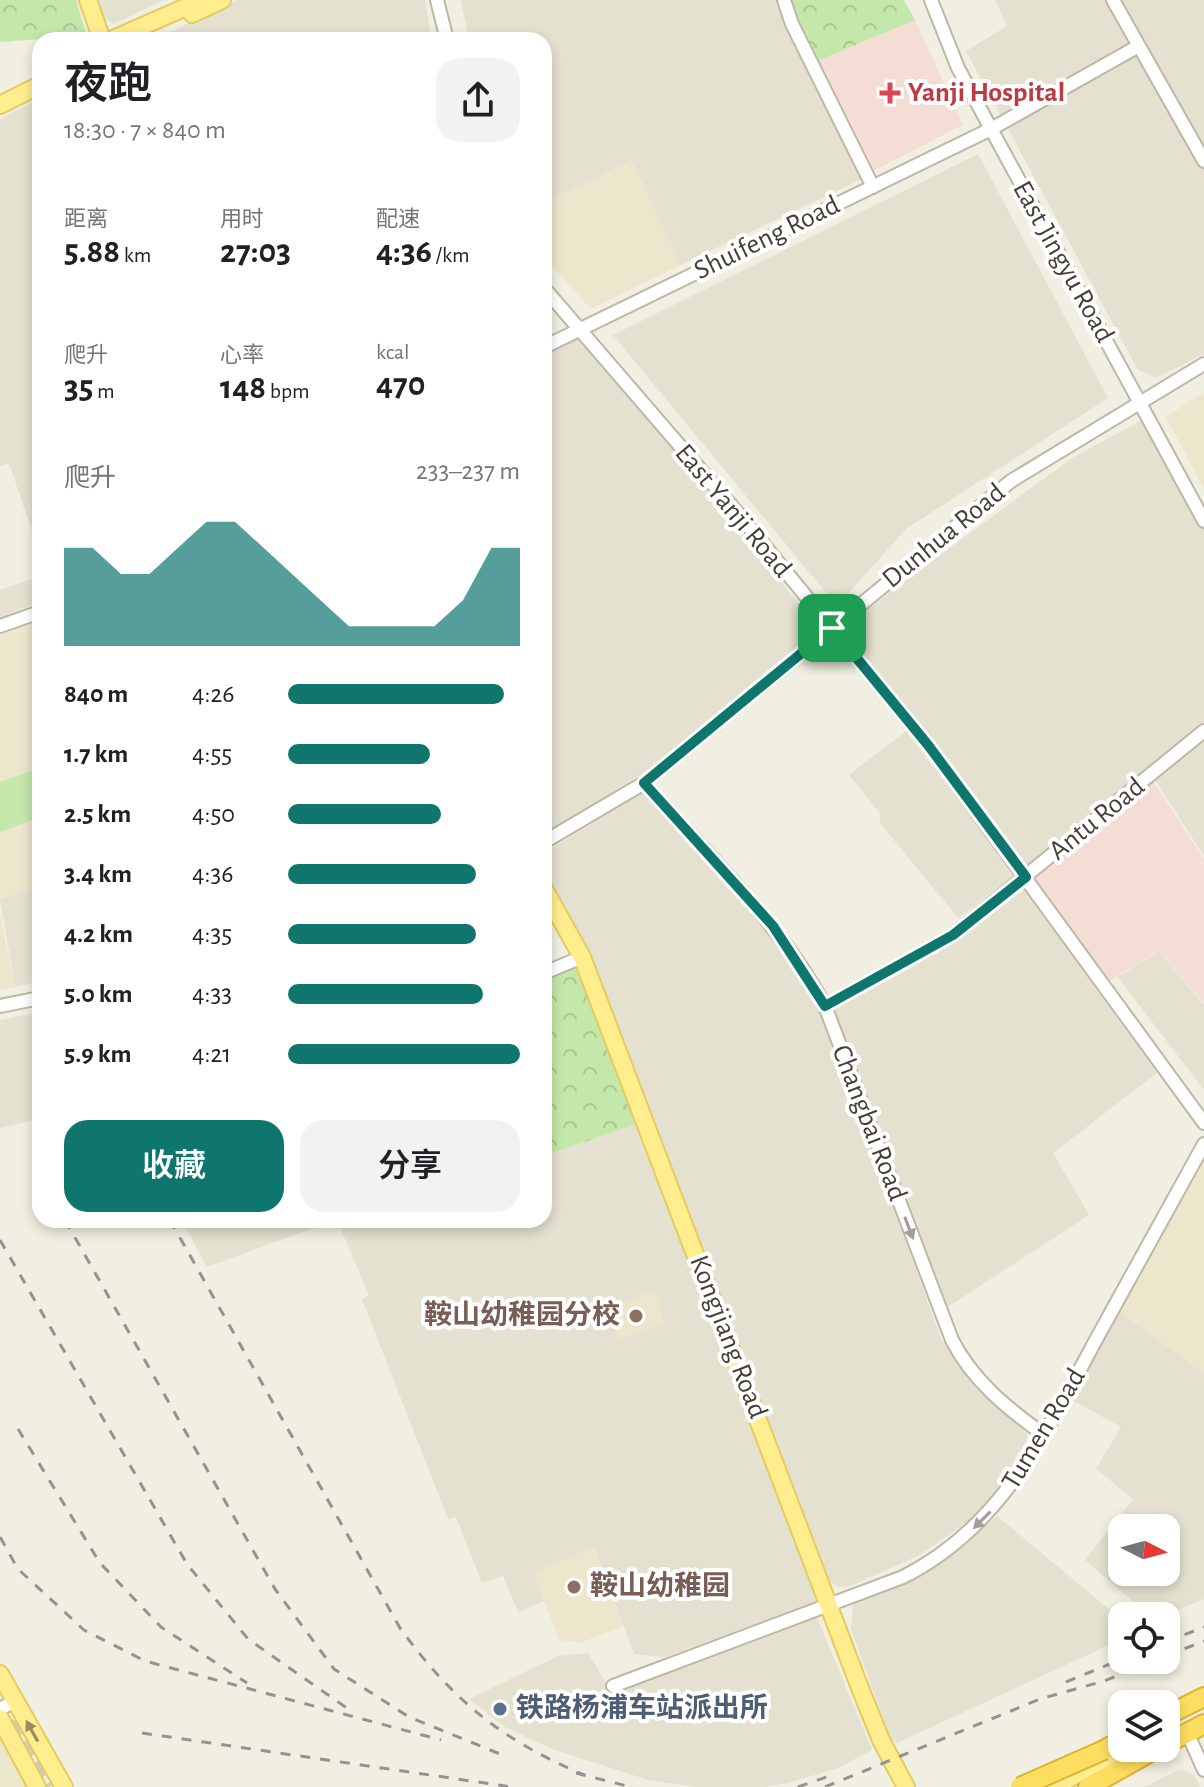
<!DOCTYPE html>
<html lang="zh">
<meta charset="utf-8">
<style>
:root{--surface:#fff;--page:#f2f2f2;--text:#202124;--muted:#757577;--accent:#0f766e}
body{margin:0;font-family:"Alegreya Sans","Noto Sans SC",sans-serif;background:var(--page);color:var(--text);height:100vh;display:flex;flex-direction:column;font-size:30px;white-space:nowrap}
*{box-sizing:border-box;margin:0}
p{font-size:26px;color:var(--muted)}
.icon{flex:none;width:44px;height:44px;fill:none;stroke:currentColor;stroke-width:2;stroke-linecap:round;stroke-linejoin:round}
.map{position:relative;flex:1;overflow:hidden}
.side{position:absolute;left:32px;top:32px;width:520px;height:1196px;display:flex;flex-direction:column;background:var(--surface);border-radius:24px;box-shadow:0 4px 12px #0003}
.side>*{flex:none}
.needle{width:52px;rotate:96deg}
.controls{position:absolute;left:1108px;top:1514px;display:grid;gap:16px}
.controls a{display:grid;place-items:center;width:72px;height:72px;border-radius:16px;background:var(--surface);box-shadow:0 4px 12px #0003;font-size:40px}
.pin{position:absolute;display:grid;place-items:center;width:68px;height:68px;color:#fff;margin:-34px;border-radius:16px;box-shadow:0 4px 12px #0006}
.round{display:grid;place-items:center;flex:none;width:84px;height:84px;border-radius:24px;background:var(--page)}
.overview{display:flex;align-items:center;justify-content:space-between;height:136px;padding:0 32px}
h1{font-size:44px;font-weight:600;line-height:60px}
.figures{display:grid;grid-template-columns:repeat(3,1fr);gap:12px;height:136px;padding:8px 32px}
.figures div{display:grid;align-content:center}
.figures b{font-size:34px;font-weight:600}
.figures small{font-size:22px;font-weight:400}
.figures p{font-size:22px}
.chart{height:224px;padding:16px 32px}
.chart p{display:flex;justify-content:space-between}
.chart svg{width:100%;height:144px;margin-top:8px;fill:var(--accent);opacity:.7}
.button{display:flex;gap:16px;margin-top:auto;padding:16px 32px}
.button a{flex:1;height:92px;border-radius:24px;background:var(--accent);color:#fff;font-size:32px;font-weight:600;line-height:92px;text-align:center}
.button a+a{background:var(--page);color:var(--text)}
ul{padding:0 32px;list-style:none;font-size:26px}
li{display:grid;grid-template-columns:128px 96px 1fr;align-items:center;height:60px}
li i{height:20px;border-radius:10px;background:var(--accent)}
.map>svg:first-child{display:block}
.residential{fill:#e5e1d0;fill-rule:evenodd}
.education{fill:#ebe6cc}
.medical{fill:#f3ddd5}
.grass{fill:#c4e7aa}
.park{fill:url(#park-crowns)}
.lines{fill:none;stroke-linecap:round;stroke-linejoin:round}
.major-tunnel{stroke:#ceccbf;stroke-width:16;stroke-dasharray:16 8;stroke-linecap:butt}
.minor-casing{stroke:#bdb8a5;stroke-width:16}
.major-casing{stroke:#e4cc5e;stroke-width:20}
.highway-casing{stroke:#ddb430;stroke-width:22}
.minor{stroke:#fff;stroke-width:12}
.major{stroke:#ffed8e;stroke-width:16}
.highway{stroke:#fede60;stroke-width:18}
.rail{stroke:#939393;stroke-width:3;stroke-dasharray:10 10;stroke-linecap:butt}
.highway-bridge-casing{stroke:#ddb430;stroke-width:22;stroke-linecap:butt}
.highway-bridge{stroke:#fede60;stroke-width:18}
.oneway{fill:#a19f99}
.oneway2{fill:#988d5c}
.route-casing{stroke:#fff;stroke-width:16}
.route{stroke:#0f766e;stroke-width:10}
.health-dot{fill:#e0444e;stroke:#fff;stroke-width:3}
.education-dot{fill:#8d6e63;stroke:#fff;stroke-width:3}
.service-dot{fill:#5c6f8a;stroke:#fff;stroke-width:3}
.labels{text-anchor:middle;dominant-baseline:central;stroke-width:8;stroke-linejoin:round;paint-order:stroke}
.health-label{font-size:28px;font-weight:bold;fill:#be3a42;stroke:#fff;text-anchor:start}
.street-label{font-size:28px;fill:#433f33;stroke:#fff}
.education-label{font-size:28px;font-weight:bold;fill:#785e54;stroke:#fff;text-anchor:end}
.service-label{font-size:28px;font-weight:bold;fill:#4e5e75;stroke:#fff;text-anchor:start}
</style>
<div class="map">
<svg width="1204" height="1787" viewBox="0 0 1204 1787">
<defs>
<pattern id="park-crowns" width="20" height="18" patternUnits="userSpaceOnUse" patternTransform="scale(2)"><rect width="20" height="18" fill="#c4e7aa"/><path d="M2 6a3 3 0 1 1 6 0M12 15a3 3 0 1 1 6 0" fill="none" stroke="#aac793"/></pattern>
</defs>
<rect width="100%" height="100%" fill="#f1efe2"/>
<g class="residential">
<path d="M95,0H164L113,24L100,16Z"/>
<path d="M236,0H425L432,40H154Z"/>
<path d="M461,0H776L788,35L813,71L864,178L681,265L631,160L544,203V40H469Z"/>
<path d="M995,0H1204V354L1156,378L1138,370L966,51L1007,26Z"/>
<path d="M40,99V555L9,463L0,466V119Z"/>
<path d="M978,154L1108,398L906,529L837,606L613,335Z"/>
<path d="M578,337L756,548L818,630L654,766L544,835V354Z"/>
<path d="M1142,420L1204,528V726L1026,870L905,707L840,629L1072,458Z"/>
<path d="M40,576V602L0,617V590Z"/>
<path d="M906,731L1014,875L958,918L880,823V813L849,775Z"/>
<path d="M1204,737V856L1155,780Z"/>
<path d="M642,793L788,953L821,1010L942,1341L976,1389L1027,1433V1449L1020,1464L971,1519L920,1555L851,1586L838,1587L828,1580L597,977L544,868V853Z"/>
<path d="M40,886V981L15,987L0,899Z"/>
<path d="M1024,890L1157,1073L1053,1153L1089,1215L943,1310L831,1008L942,946Z"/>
<path d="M1159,951L1204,1005V1090L1118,977Z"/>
<path d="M40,1012V1119L0,1128V1020Z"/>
<path d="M639,1123L818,1602L664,1657L634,1654L594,1547L534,1573L545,1601L518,1612L503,1576L482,1583L456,1517L448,1519L362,1299L369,1295L337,1220H544V1149L547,1154Z"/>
<path d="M181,1220H313L316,1227L207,1267Z"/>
<path d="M1118,1311L1204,1373V1599L1164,1616H1150L1085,1560L1133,1499L1096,1469L1121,1427L1070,1399ZM1122,1528H1166V1572H1122Z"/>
<path d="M997,1516L1122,1620V1639L897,1743L890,1738L851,1629L853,1605L861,1597L936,1567Z"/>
<path d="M816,1615L872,1750L838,1768L788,1783L763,1787H697L648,1780L552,1749L505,1727L469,1699L558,1656L588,1653L609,1687Z"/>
<path d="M1181,1769L1195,1776L1200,1787H1144Z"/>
</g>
<g class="education">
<path d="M631,160L681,265L591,309L544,257V203Z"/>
<path d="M1204,392V489L1166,417Z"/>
<path d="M40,621V886L0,899V635Z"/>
<path d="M0,914L15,987L0,990Z"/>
<path d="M1204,1155V1373L1118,1311Z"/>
<path d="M654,1291L665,1323L618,1340L606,1309Z"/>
<path d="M594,1547L623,1626L580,1643L559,1640L534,1573Z"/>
<path d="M0,1732L29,1787H0Z"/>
</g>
<g class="medical">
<path d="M915,20L963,125L869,173L817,61Z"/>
<path d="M1153,781L1204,859V1003L1159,950L1108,982L1032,877Z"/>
</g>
<path class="grass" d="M40,768V817L0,832V782Z"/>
<g class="park">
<path d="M0,0H76L87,36L0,42Z"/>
<path d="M784,0H904L915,20L817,61Z"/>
<path d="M579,965L639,1123L546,1155L544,980Z"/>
</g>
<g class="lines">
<path class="major-tunnel" d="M0,1700L49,1787"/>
<defs>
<g id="minor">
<path d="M437,0L447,40"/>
<path d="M784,0L792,24L873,187"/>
<path d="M931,0L958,68L1204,521"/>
<path d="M1113,0L1204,161"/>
<path d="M544,288L736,511L928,745L1204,1123"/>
<path d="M544,347L991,129L1137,47"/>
<path d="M0,626L40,612"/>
<path d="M644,783C707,855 779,921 825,1006L952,1340C973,1381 1007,1408 1044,1435"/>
<path d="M544,842L644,783L1011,481L1204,364"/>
<path d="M544,973L582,957"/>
<path d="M0,1006L40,998"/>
<path d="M825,1006L953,935L1204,731"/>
<path d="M613,1686L903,1577C1003,1527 1047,1430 1098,1336C1134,1272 1169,1208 1204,1144"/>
<path d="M0,1709L15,1701"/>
<path d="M1190,1739L1204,1770"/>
</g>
<g id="major">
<path d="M88,0L102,40"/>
<path d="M192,14L222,0"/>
<path d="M111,40L202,0"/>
<path d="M0,105L40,85"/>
<path d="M544,889L582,957L860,1688L881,1740L906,1787"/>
<path d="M0,1674L64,1787"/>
<path d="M0,1718L37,1787"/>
<path d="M1054,1787L1112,1755"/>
</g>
<g id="highway">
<path d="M1166,1716L1204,1697"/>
<path d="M1166,1744L1204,1724"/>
<path d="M1093,1756L1122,1740"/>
<path d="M1088,1787L1158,1748"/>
</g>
</defs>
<use href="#minor" class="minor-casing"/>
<use href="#major" class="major-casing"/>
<use href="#highway" class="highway-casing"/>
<use href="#minor" class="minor"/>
<use href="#major" class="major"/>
<use href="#highway" class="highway"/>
<g class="rail">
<path d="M65,1220L275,1589L334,1669L409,1717L505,1756"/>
<path d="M170,1220L400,1628C453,1701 502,1740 584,1775"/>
<path d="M0,1240L187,1564L248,1639L351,1711"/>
<path d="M18,1429L100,1563L161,1627L247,1683"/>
<path d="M0,1537L18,1569L84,1630L145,1661L441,1740"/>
<path d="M1166,1642L1204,1627"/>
<path d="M1166,1656L1204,1641"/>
<path d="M1066,1682L1122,1659"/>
<path d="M142,1733L512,1787"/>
<path d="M576,1773L631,1787"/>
<path d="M798,1787L835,1774"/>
<path d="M825,1787L1040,1699L1104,1681L1156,1660"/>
</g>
<defs>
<path id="highway-bridge" d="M1020,1787L1104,1750"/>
</defs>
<use href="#highway-bridge" class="highway-bridge-casing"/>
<use href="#highway-bridge" class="highway-bridge"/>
</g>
<defs><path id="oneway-solid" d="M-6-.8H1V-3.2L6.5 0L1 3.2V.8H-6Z" transform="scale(2)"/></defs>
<g class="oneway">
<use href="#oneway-solid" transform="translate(909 1228) rotate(69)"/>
<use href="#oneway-solid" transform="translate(982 1520) rotate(135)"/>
</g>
<use class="oneway2" href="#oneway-solid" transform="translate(32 1731) rotate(-119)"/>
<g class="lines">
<defs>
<path id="route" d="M832,628L928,745L1026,877L953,935L825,1006L773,926L644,783Z"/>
</defs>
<use href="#route" class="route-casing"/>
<use href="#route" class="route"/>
</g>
<path class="health-dot" d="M886 81h8v8h8v8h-8v8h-8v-8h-8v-8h8z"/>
<g class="education-dot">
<circle cx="636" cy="1316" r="8"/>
<circle cx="574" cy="1587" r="8"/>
</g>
<circle class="service-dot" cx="500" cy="1709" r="8"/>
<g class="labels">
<g class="health-label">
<text x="908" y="93">Yanji Hospital</text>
</g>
<g class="street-label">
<text transform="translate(767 238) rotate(-26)">Shuifeng Road</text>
<text transform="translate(1063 262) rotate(61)">East Jingyu Road</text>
<text transform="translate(733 511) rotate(50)">East Yanji Road</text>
<text transform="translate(944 536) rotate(-39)">Dunhua Road</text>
<text transform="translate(1097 819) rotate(-39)">Antu Road</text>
<text transform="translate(869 1123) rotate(69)">Changbai Road</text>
<text transform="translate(728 1337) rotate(69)">Kongjiang Road</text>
<text transform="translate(1044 1429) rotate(-59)">Tumen Road</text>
</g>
<g class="education-label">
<text x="620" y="1316">鞍山幼稚园分校</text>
<text x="590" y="1587" text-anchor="start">鞍山幼稚园</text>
</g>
<g class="service-label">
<text x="516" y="1709">铁路杨浦车站派出所</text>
</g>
</g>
</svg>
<div class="controls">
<a><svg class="needle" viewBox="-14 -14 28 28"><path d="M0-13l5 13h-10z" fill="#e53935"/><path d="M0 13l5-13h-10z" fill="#757577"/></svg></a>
<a><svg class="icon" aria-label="locate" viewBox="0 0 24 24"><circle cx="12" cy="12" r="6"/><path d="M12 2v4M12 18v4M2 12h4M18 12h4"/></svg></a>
<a><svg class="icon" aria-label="layers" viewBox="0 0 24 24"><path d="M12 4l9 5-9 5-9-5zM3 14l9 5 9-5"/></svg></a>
</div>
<div class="pin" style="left:832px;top:628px;background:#1e9e55"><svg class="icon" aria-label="arrive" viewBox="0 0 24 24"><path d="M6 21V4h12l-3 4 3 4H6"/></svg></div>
<section class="side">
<div class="overview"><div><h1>夜跑</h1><p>18:30 · 7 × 840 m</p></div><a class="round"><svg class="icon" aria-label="share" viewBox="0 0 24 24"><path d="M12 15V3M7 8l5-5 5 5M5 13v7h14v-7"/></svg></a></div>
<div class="figures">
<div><p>距离</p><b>5.88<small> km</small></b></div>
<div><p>用时</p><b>27:03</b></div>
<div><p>配速</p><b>4:36<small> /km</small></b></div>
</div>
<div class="figures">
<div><p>爬升</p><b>35<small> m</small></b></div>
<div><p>心率</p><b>148<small> bpm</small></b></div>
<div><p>kcal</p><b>470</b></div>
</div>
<div class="chart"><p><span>爬升</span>233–237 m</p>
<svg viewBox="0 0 160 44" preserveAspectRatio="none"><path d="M0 44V14L10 14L20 22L30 22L40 14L50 6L60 6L70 14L80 22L90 30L100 38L110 38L120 38L130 38L140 30L150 14L160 14V44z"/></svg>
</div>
<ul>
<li><b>840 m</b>4:26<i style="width:93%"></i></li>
<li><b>1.7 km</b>4:55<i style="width:61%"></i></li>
<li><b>2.5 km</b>4:50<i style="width:66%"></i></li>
<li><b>3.4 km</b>4:36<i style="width:81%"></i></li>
<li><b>4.2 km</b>4:35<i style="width:81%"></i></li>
<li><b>5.0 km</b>4:33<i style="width:84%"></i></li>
<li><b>5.9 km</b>4:21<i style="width:100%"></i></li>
</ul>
<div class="button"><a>收藏</a><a>分享</a></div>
</section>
</div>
